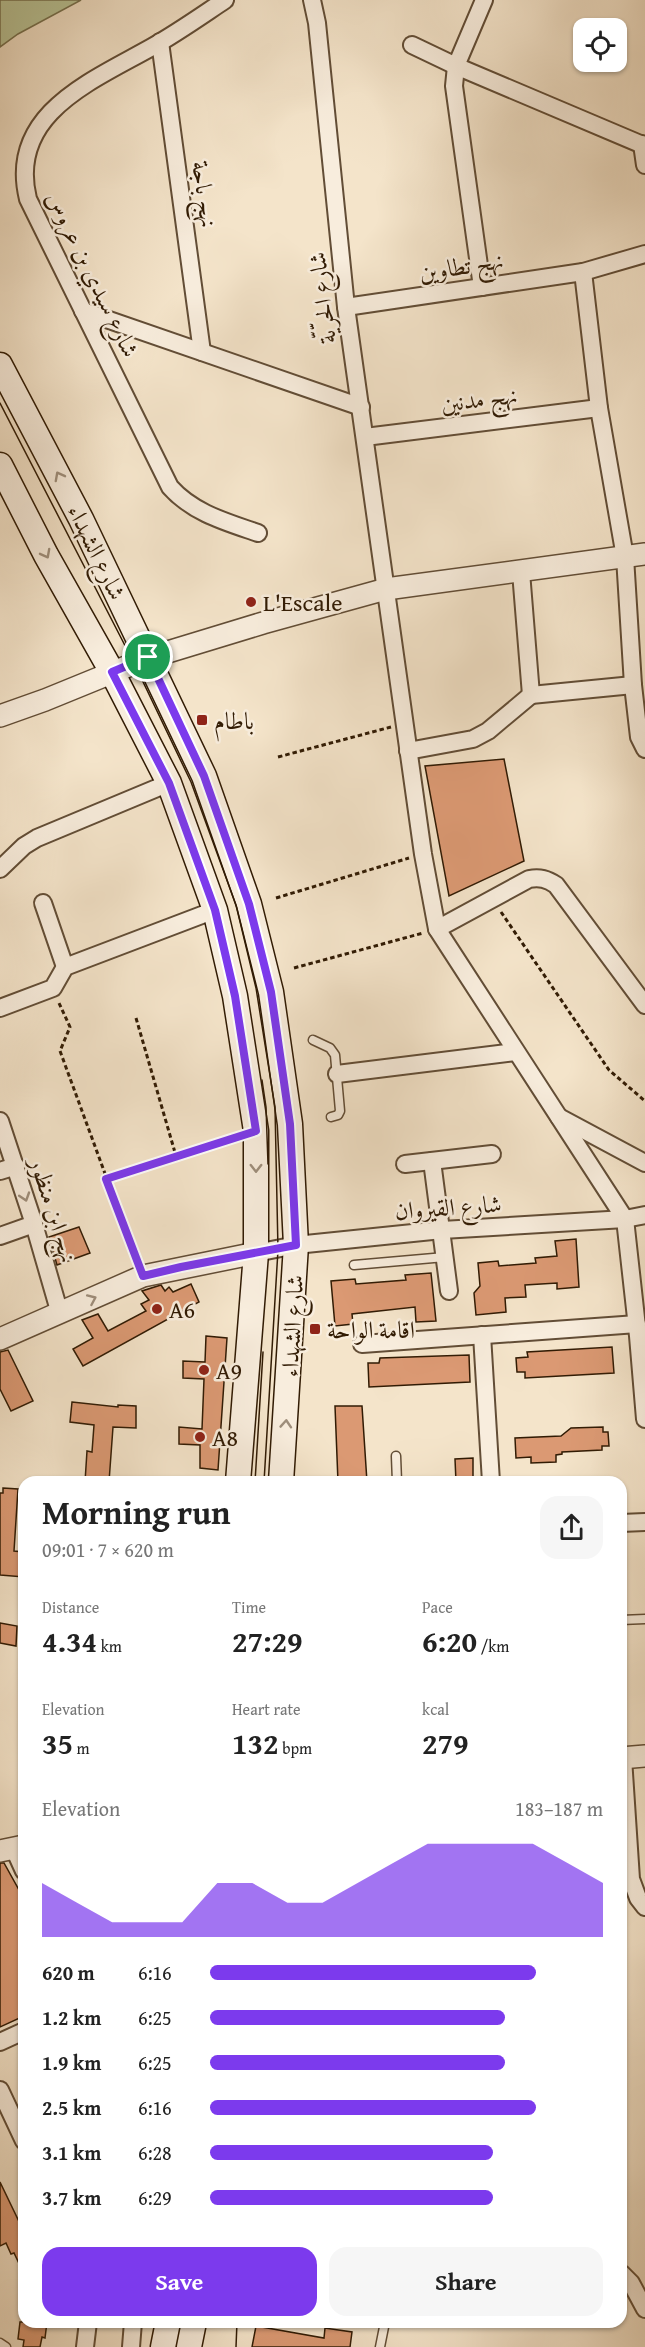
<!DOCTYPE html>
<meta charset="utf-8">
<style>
:root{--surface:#fff;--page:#f6f6f6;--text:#222;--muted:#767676;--accent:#7c3aed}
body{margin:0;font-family:"Gentium Book Plus",Amiri,serif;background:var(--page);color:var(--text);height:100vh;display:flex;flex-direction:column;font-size:22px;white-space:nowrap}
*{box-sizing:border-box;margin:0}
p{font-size:20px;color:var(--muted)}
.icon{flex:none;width:33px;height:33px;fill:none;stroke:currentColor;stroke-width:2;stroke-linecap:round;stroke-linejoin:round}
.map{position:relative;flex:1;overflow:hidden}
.panel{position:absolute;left:18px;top:1476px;width:609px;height:852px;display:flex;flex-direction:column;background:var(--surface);border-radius:18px;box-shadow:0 2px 4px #0004}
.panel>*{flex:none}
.controls{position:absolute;left:573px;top:18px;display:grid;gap:12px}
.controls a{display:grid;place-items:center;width:54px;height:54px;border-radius:12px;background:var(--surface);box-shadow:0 2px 4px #0004;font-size:30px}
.pin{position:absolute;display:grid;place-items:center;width:51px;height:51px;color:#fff;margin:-26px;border:3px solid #fff;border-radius:50%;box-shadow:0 2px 6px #0007}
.round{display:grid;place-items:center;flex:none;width:63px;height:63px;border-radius:18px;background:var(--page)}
.overview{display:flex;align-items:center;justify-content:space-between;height:102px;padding:0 24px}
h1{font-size:33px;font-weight:700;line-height:45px}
.figures{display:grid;grid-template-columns:repeat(3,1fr);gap:9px;height:102px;padding:6px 24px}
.figures div{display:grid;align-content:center}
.figures b{font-size:30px;font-weight:700}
.figures small{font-size:16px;font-weight:400}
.figures p{font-size:16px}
.chart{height:168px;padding:12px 24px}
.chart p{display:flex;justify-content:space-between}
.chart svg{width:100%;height:108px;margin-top:6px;fill:var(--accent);opacity:.7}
.action{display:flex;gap:12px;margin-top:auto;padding:12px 24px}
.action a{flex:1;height:69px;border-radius:18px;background:var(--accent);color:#fff;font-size:24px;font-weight:700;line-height:69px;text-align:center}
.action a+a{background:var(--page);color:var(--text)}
ul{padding:0 24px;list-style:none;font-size:20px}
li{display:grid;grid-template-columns:96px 72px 1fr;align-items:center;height:45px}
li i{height:15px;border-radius:8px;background:var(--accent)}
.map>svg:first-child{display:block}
.green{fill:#b9c598;stroke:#75704e;stroke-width:1.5}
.building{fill:#db9973;stroke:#311b04;stroke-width:1.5}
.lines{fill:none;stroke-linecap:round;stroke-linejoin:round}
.service-casing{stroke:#624d36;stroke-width:11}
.minor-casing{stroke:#624d36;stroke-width:20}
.tertiary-casing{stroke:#624d36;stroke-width:24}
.secondary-casing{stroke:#311b04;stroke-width:27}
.path{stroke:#311b04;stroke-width:3;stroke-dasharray:4.5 3;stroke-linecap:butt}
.service{stroke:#f8eddd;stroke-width:8}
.minor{stroke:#f8eddd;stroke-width:16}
.tertiary{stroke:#f8eddd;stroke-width:21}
.secondary{stroke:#f8eddd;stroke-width:24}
.tram{stroke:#311b04;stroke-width:1.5}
.oneway{stroke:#9e8e7b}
.route-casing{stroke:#fff;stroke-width:12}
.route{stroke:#7c3aed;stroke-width:8}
.poi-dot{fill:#8f2418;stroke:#f8eddd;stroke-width:2}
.labels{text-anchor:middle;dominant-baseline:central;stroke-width:5;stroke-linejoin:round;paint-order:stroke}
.street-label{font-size:24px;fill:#311b04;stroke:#f8eddd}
.poi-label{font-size:24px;fill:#311b04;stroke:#f8eddd;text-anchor:start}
</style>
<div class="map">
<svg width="645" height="2347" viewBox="0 0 645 2347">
<rect width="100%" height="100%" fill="#f4e4ca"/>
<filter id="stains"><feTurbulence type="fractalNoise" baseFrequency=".00333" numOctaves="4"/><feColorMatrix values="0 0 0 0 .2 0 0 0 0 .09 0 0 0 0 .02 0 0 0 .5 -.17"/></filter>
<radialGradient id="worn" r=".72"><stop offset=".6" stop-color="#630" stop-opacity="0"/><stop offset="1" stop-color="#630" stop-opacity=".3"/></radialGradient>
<path class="green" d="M0,0H81L18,34L0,47Z"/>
<g class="building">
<path d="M504,759L524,861L449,896L425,766Z"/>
<path d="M79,1227L90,1253L57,1265L49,1237Z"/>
<path d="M576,1239L579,1287L557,1289V1283L525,1285L526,1297L505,1298L506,1312L476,1315L474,1293L480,1286L478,1263L498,1261L499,1266L536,1263L535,1258L557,1256L555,1241Z"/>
<path d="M431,1273L436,1321L416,1322L415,1307L352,1314L353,1324L335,1326L331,1281L355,1279L356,1284L406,1280L405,1275Z"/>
<path d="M191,1284L199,1302L83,1366L73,1349L93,1338L82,1320L98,1314L108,1331L146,1311L141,1304L149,1300L142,1291L161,1285L165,1291L169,1287L173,1292Z"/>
<path d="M206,1336L227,1338L218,1470L200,1468V1445L179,1444V1427L202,1429L204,1379L183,1378V1361L205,1362Z"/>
<path d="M612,1347L614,1373L525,1378V1372H517L516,1358L528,1357L527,1352Z"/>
<path d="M8,1350L33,1401L11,1411L0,1389V1352Z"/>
<path d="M469,1355L470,1382L369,1387L368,1363H379L380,1358Z"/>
<path d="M72,1402L118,1407V1405L136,1406V1428L113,1427L109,1482H85L87,1451L92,1452L94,1425L70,1422Z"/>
<path d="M335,1406H362L367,1482H338Z"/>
<path d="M603,1427V1432H608L609,1446H602V1450L562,1452V1454L556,1455V1462L531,1463V1457L516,1458L515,1438L561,1436L571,1428Z"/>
<path d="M473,1458V1482H456L455,1459Z"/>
<path d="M3,1488L18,1489L14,1551L24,1552V1577L0,1575V1493H3Z"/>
<path d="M0,1623L17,1626L16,1646L0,1643Z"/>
<path d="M0,1863H4L24,1899V2016L0,2027Z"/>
<path d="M0,2182L24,2232V2274L14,2253L11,2254L6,2243L0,2246Z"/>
<path d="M20,2322H47L45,2338L42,2337L40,2347H23L24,2340L18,2339Z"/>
<path d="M256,2326L324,2338L325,2328L352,2332L350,2347H252Z"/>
</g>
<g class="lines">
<defs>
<g id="service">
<path d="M313,1040L330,1048L335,1055L340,1111L338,1115L331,1117"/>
<path d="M354,1265L445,1257"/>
<path d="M396,1456L397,1482"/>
<path d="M621,1620L645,1619"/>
<path d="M0,2343L6,2347"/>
<path d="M380,2347L385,2322"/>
</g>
<g id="minor">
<path d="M225,0C201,16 177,33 152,47C92,81 7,114 28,199L170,487C193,513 226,522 258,533"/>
<path d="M312,0L317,23L346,307L423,854L437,929L625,1219L638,1336L645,1419"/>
<path d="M160,42L202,352"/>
<path d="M412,45L456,66L645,146"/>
<path d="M642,144L645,165"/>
<path d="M583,272L599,408L625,557L633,685L639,737L645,749"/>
<path d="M482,287L454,86L456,66L484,0"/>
<path d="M346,307L583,272L645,254"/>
<path d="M83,311L361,407"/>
<path d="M365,437L599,408"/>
<path d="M521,572L531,695L633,685"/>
<path d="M408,751L473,739L488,731L531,695"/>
<path d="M0,869L24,846L37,838L169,783"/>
<path d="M43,903L65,967"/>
<path d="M437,929L529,879C540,877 547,879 556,885L645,1005"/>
<path d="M0,1008L53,988L65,967L215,910"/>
<path d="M337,1074L515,1052"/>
<path d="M559,1117L645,1163"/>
<path d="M0,1121L34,1224L60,1314"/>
<path d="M432,1161L449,1291"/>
<path d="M405,1164L492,1154"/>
<path d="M0,1171L16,1166"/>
<path d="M0,1236L34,1224"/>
<path d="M256,1253L296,1245L442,1230L625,1219L645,1215"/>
<path d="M482,1335L491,1482"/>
<path d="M362,1344L637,1324"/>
<path d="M621,1523L645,1522"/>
<path d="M623,1758L631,1879L638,1898L645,1907"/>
<path d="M14,1849L24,1871"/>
<path d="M0,2042L24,2031"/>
<path d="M0,2090L24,2141"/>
<path d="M621,2273L631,2283L645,2309"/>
<path d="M85,2347L88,2322"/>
<path d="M131,2347L133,2322"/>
</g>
<g id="tertiary">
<path d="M0,716L45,700L148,658L263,623L386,589L645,554"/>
<path d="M0,1339L143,1276L256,1253"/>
<path d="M621,1758L645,1756"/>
<path d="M0,1851L24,1846"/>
</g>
<g id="secondary">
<path d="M0,365L81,519L204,776L249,904L271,992L290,1124L296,1245L281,1482"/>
<path d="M0,465L46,555L112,672L169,783L215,910L235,996L256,1131V1253L238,1482"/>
<path d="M163,2347L168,2322"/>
<path d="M189,2347L194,2322"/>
</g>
</defs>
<use href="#service" class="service-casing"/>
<use href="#minor" class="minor-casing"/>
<use href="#tertiary" class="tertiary-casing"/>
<use href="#secondary" class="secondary-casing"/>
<g class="path">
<path d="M278,757L391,727"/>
<path d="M276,898L409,858"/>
<path d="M501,912L609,1070L645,1101"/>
<path d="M294,968L423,933"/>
<path d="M59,1003L70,1027L60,1051L136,1258"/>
<path d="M136,1018L176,1156"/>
<path d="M106,1179L236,1137"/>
</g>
<use href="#service" class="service"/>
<use href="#minor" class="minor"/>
<use href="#tertiary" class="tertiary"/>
<use href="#secondary" class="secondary"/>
<g class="tram">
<path d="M0,403L134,663L191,782L236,905L256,988L275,1107L278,1250L264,1482"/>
<path d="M262,1080L266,1107L268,1164"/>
<path d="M255,1482L263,1352"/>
<path d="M236,2347L237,2322"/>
</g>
</g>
<defs><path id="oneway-chevron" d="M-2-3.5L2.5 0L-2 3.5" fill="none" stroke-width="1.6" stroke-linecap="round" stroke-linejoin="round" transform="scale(1.5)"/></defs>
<g class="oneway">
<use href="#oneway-chevron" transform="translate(59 476) rotate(-118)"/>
<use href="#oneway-chevron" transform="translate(46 554) rotate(62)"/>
<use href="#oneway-chevron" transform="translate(256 1168) rotate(90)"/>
<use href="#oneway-chevron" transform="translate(25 1197) rotate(72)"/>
<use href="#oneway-chevron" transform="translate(92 1299) rotate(-24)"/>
<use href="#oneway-chevron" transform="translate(286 1424) rotate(-86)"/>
</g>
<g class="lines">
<defs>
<path id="route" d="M148,657L204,776L249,904L271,992L290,1124L296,1245L181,1267L143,1276L106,1179L256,1131L235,996L215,910L169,783L112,672Z"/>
</defs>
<use href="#route" class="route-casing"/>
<use href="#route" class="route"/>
</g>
<g class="poi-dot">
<circle cx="251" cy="602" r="6"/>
<rect x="196" y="714" width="12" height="12" rx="3"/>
<circle cx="157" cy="1309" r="6"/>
<rect x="309" y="1323" width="12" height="12" rx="3"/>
<circle cx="204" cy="1370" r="6"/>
<circle cx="200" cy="1437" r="6"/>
</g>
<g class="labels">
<g class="street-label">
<text transform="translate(205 194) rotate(82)">نهج باجة</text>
<text transform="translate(461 266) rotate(-9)">نهج تطاوين</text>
<text transform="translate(93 274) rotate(64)">شارع سيدي بن عروس</text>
<text transform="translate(322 298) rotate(-97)">شارع الحرّيّة</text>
<text transform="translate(479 399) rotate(-7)">نهج مدنين</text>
<text transform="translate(97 552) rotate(64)">شارع الشهداء</text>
<text transform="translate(448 1207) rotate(-4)">شارع القيروان</text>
<text transform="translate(54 1210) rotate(73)">نهج ابن منظور</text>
<text transform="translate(292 1326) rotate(-87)">شارع الشهداء</text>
</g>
<g class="poi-label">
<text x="263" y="602">L'Escale</text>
<text x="214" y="720">باطام</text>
<text x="169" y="1309">A6</text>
<text x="327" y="1329">اقامة الواحة</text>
<text x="216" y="1370">A9</text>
<text x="212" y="1437">A8</text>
</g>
</g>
<rect width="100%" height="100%" filter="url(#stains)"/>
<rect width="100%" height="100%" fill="url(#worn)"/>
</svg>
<div class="controls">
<a><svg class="icon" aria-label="locate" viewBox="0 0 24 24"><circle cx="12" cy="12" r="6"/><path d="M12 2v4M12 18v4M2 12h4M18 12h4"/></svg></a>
</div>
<div class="pin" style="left:148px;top:657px;background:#1e9e55"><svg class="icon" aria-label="arrive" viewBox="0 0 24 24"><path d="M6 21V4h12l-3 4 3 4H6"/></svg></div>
<section class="panel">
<div class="overview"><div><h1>Morning run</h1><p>09:01 · 7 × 620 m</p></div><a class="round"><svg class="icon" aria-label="share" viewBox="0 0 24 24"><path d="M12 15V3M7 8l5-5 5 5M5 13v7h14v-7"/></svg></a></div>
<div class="figures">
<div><p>Distance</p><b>4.34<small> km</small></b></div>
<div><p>Time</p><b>27:29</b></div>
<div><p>Pace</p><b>6:20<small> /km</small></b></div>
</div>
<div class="figures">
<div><p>Elevation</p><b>35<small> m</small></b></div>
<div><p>Heart rate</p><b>132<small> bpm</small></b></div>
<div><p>kcal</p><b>279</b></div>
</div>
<div class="chart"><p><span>Elevation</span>183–187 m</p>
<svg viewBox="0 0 160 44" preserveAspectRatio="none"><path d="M0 44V22L10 30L20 38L30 38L40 38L50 22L60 22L70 30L80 30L90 22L100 14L110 6L120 6L130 6L140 6L150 14L160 22V44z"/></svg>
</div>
<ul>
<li><b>620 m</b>6:16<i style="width:83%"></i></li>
<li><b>1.2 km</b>6:25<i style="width:75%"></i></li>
<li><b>1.9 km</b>6:25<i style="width:75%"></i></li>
<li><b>2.5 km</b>6:16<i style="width:83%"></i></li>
<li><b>3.1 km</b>6:28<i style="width:72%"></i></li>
<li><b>3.7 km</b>6:29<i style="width:72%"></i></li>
</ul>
<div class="action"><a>Save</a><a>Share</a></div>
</section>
</div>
